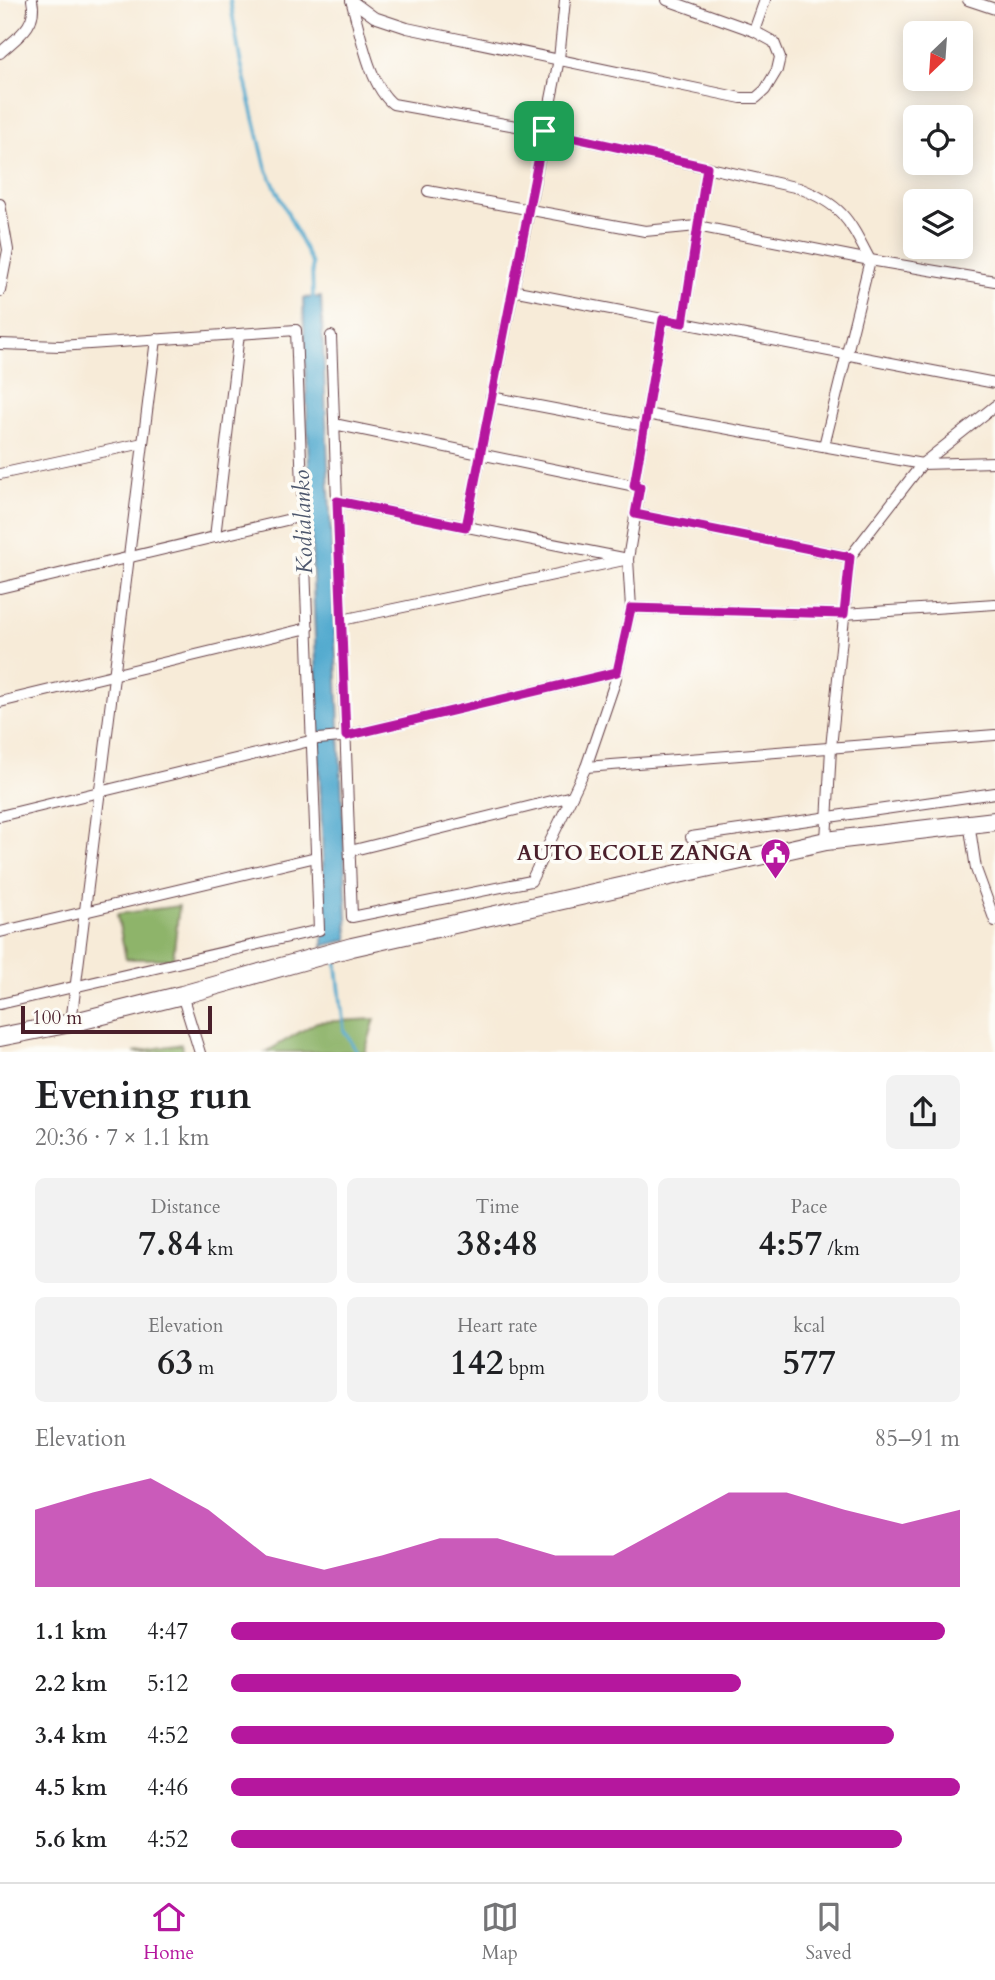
<!DOCTYPE html>
<meta charset="utf-8">
<style>
:root{--surface:#fff;--page:#f2f2f2;--text:#202124;--muted:#757577;--line:#e0e0e0;--accent:#b5179e}
body{margin:0;font-family:Cardo,serif;background:var(--page);color:var(--text);height:100vh;display:flex;flex-direction:column;font-size:26px;white-space:nowrap}
*{box-sizing:border-box;margin:0}
p{font-size:23px;color:var(--muted)}
.icon{flex:none;width:38px;height:38px;fill:none;stroke:currentColor;stroke-width:2;stroke-linecap:round;stroke-linejoin:round}
.map{position:relative;height:1052px;overflow:hidden}
.panel{display:flex;flex-direction:column;background:var(--surface);flex:1}
.panel>*{flex:none}
.needle{width:46px;rotate:205deg}
.buttons{position:absolute;left:903px;top:21px;display:grid;gap:14px}
.buttons a{display:grid;place-items:center;width:70px;height:70px;border-radius:10px;background:var(--surface);box-shadow:0 4px 18px #0003;font-size:35px}
.scale{position:absolute;left:21px;bottom:18px;width:191px;box-sizing:border-box;padding-left:7px;border:4px solid #4a1f2b;border-top:0;font-size:19px;line-height:24px;white-space:nowrap;color:#4a1f2b;-webkit-text-stroke:5px #fdfcf7;paint-order:stroke}
.pin{position:absolute;display:grid;place-items:center;width:60px;height:60px;color:#fff;margin:-30px;border-radius:14px;box-shadow:0 4px 10px #0006}
.round{display:grid;place-items:center;flex:none;width:74px;height:74px;border-radius:10px;background:var(--page)}
.headline{display:flex;align-items:center;justify-content:space-between;height:119px;padding:0 35px}
h1{font-size:38px;font-weight:700;line-height:52px}
.stats{display:grid;grid-template-columns:repeat(3,1fr);gap:10px;height:119px;padding:7px 35px}
.stats div{display:grid;align-content:center;border-radius:10px;background:var(--page);text-align:center}
.stats b{font-size:35px;font-weight:700}
.stats small{font-size:19px;font-weight:400}
.stats p{font-size:19px}
.chart{height:196px;padding:14px 35px}
.chart p{display:flex;justify-content:space-between}
.chart svg{width:100%;height:126px;margin-top:7px;fill:var(--accent);opacity:.7}
ul{padding:0 35px;list-style:none;font-size:23px}
li{display:grid;grid-template-columns:112px 84px 1fr;align-items:center;height:52px}
li i{height:18px;border-radius:9px;background:var(--accent)}
.dock{display:flex;justify-content:space-around;align-items:center;height:98px;border-top:2px solid var(--line);background:var(--surface);font-size:19px;color:var(--muted)}
.dock a{display:grid;justify-items:center;gap:4px}
.dock .active{color:var(--accent)}
.map>svg:first-child{display:block}
.forest{fill:#8eb46a;stroke:#6c6a4a;stroke-width:2}
.water{fill:#52aacf;stroke:#4e647d;stroke-width:2}
.lines{fill:none;stroke-linecap:round;stroke-linejoin:round}
.stream{stroke:#52aacf;stroke-width:3.5}
.minor-casing{stroke:#643e45;stroke-width:12}
.trunk-casing{stroke:#643e45;stroke-width:20}
.minor{stroke:#fff;stroke-width:10}
.trunk{stroke:#fff;stroke-width:18}
.route-casing{stroke:#fff;stroke-width:14}
.route{stroke:#b5179e;stroke-width:9}
.labels{text-anchor:middle;dominant-baseline:central;stroke-width:7;stroke-linejoin:round;paint-order:stroke}
.poi-label{font-size:21px;font-weight:bold;fill:#4a1f2b;stroke:#fdfcf7;text-anchor:end}
.water-label{font-size:23px;font-style:italic;fill:#4d576d;stroke:#fdfcf7}
</style>
<div class="map">
<svg width="995" height="1053" viewBox="0 0 995 1053">
<rect width="100%" height="100%" fill="#fdfcf7"/>
<filter id="ink" filterUnits="userSpaceOnUse"><feTurbulence type="fractalNoise" baseFrequency=".0143" numOctaves="2"/><feDisplacementMap in="SourceGraphic" scale="14" xChannelSelector="R" yChannelSelector="G"/><feConvolveMatrix kernelMatrix="1 2 1 2 8 2 1 2 1" color-interpolation-filters="sRGB"/></filter>
<filter id="wash" filterUnits="userSpaceOnUse"><feTurbulence type="fractalNoise" baseFrequency=".00686" numOctaves="4" result="noise"/><feDisplacementMap in="SourceGraphic" scale="28" xChannelSelector="R" yChannelSelector="G"/><feGaussianBlur stdDeviation="1.57" result="paint"/><feColorMatrix in="noise" values="0 0 0 0 0 0 0 0 0 0 0 0 0 0 0 0 0 1.4 0 .05"/><feComposite in="paint" operator="in"/></filter>
<g filter="url(#wash)">
<rect width="100%" height="100%" fill="#f7ebd8"/>
<g class="forest">
<path d="M179,906L173,959H126L117,914Z"/>
<path d="M375,1019L365,1052H266L317,1022Z"/>
<path d="M181,1044L184,1052H134Z"/>
</g>
<path class="water" d="M321,297L348,940L323,946L324,892L303,298Z"/>
<g class="lines">
<g class="stream">
<path d="M230,0L240,59L266,168L312,264L313,299"/>
<path d="M336,957L344,1030L358,1053"/>
</g>
</g>
</g>
<g filter="url(#ink)">
<g class="lines">
<defs>
<g id="minor">
<path d="M351,0C360,30 369,86 393,104L544,131L799,188C843,205 849,220 870,260L824,446"/>
<path d="M351,0L374,17L407,28L741,98H756L765,90L777,70L780,57L774,42L754,31L667,0"/>
<path d="M968,0L995,9"/>
<path d="M754,31L765,0"/>
<path d="M0,53C17,37 38,26 32,0"/>
<path d="M428,191L645,231L697,226L870,260L995,281"/>
<path d="M0,204L8,250L0,291"/>
<path d="M512,290L995,383"/>
<path d="M683,323L707,167"/>
<path d="M331,336L352,917L531,881L586,767L615,682L631,608L628,559L640,487L334,424"/>
<path d="M0,344L60,346L296,330L319,930L0,1004"/>
<path d="M491,397L644,426"/>
<path d="M646,414L922,464L995,462"/>
<path d="M0,474L143,443"/>
<path d="M634,486L663,319"/>
<path d="M337,501L628,559"/>
<path d="M635,514L850,557"/>
<path d="M466,527L559,59L565,0"/>
<path d="M215,537L239,334"/>
<path d="M0,588L303,516"/>
<path d="M631,608L844,614L995,604"/>
<path d="M342,620L624,560"/>
<path d="M0,702L308,628"/>
<path d="M586,767L995,735"/>
<path d="M0,816L318,739L341,737L617,672"/>
<path d="M969,822L976,869L995,921"/>
<path d="M691,837L995,793"/>
<path d="M826,841L831,748L850,557L922,464L995,406"/>
<path d="M350,851L572,796"/>
<path d="M0,932L316,857"/>
<path d="M182,995L200,1053"/>
<path d="M71,1023L156,339"/>
</g>
<path id="trunk" d="M0,1037L71,1023L182,995L352,947L826,841L995,821"/>
</defs>
<use href="#minor" class="minor-casing"/>
<use href="#trunk" class="trunk-casing"/>
<use href="#minor" class="minor"/>
<use href="#trunk" class="trunk"/>
</g>
</g>
<g class="lines" filter="url(#ink)">
<defs>
<path id="route" d="M544,131L707,167L683,323L663,319L634,486L640,487L635,514L850,557L844,614L631,608L617,672L346,736L337,501L466,527Z"/>
</defs>
<use href="#route" class="route-casing"/>
<use href="#route" class="route"/>
</g>
<defs>
<symbol id="civic-pin" viewBox="-11 -11 22 30"><path d="M0 17L-7.5 6A9.5 9.5 0 1 1 7.5 6Z" fill="#b5179e" stroke="#fdfcf7"/><path d="M-.6-6.5H3V-4.5H.6V-3L4-1V1h2V6H-6V1h2V-1L-.6-3ZM-1.2 2.5V6h2.4V2.5Z" fill="#fff"/></symbol>
</defs>
<g fill-rule="evenodd">
<use href="#civic-pin" x="758" y="836" width="35" height="47"/>
</g>
<g class="labels">
<g class="poi-label">
<text x="752" y="853">AUTO ECOLE ZANGA</text>
</g>
<g class="water-label">
<text transform="translate(303 522) rotate(-92)">Kodialanko</text>
</g>
</g>
</svg>
<div class="buttons">
<a><svg class="needle" viewBox="-14 -14 28 28"><path d="M0-13l5 13h-10z" fill="#e53935"/><path d="M0 13l5-13h-10z" fill="#757577"/></svg></a>
<a><svg class="icon" aria-label="locate" viewBox="0 0 24 24"><circle cx="12" cy="12" r="6"/><path d="M12 2v4M12 18v4M2 12h4M18 12h4"/></svg></a>
<a><svg class="icon" aria-label="layers" viewBox="0 0 24 24"><path d="M12 4l9 5-9 5-9-5zM3 14l9 5 9-5"/></svg></a>
</div>
<div class="scale">100 m</div>
<div class="pin" style="left:544px;top:131px;background:#1e9e55"><svg class="icon" aria-label="arrive" viewBox="0 0 24 24"><path d="M6 21V4h12l-3 4 3 4H6"/></svg></div>
</div>
<section class="panel">
<div class="headline"><div><h1>Evening run</h1><p>20:36 · 7 × 1.1 km</p></div><a class="round"><svg class="icon" aria-label="share" viewBox="0 0 24 24"><path d="M12 15V3M7 8l5-5 5 5M5 13v7h14v-7"/></svg></a></div>
<div class="stats">
<div><p>Distance</p><b>7.84<small> km</small></b></div>
<div><p>Time</p><b>38:48</b></div>
<div><p>Pace</p><b>4:57<small> /km</small></b></div>
</div>
<div class="stats">
<div><p>Elevation</p><b>63<small> m</small></b></div>
<div><p>Heart rate</p><b>142<small> bpm</small></b></div>
<div><p>kcal</p><b>577</b></div>
</div>
<div class="chart"><p><span>Elevation</span>85–91 m</p>
<svg viewBox="0 0 160 44" preserveAspectRatio="none"><path d="M0 44V17L10 11L20 6L30 17L40 33L50 38L60 33L70 27L80 27L90 33L100 33L110 22L120 11L130 11L140 17L150 22L160 17V44z"/></svg>
</div>
<ul>
<li><b>1.1 km</b>4:47<i style="width:98%"></i></li>
<li><b>2.2 km</b>5:12<i style="width:70%"></i></li>
<li><b>3.4 km</b>4:52<i style="width:91%"></i></li>
<li><b>4.5 km</b>4:46<i style="width:100%"></i></li>
<li><b>5.6 km</b>4:52<i style="width:92%"></i></li>
</ul>
</section>
<nav class="dock">
<a class="active"><svg class="icon" aria-label="home" viewBox="0 0 24 24"><path d="M3 11l9-7 9 7M6 9v11h12V9"/></svg>Home</a>
<a><svg class="icon" aria-label="map" viewBox="0 0 24 24"><path d="M3 6l6-2 6 2 6-2v14l-6 2-6-2-6 2zM9 4v14M15 6v14"/></svg>Map</a>
<a><svg class="icon" aria-label="saved" viewBox="0 0 24 24"><path d="M7 4h10v16l-5-4-5 4z"/></svg>Saved</a>
</nav>
